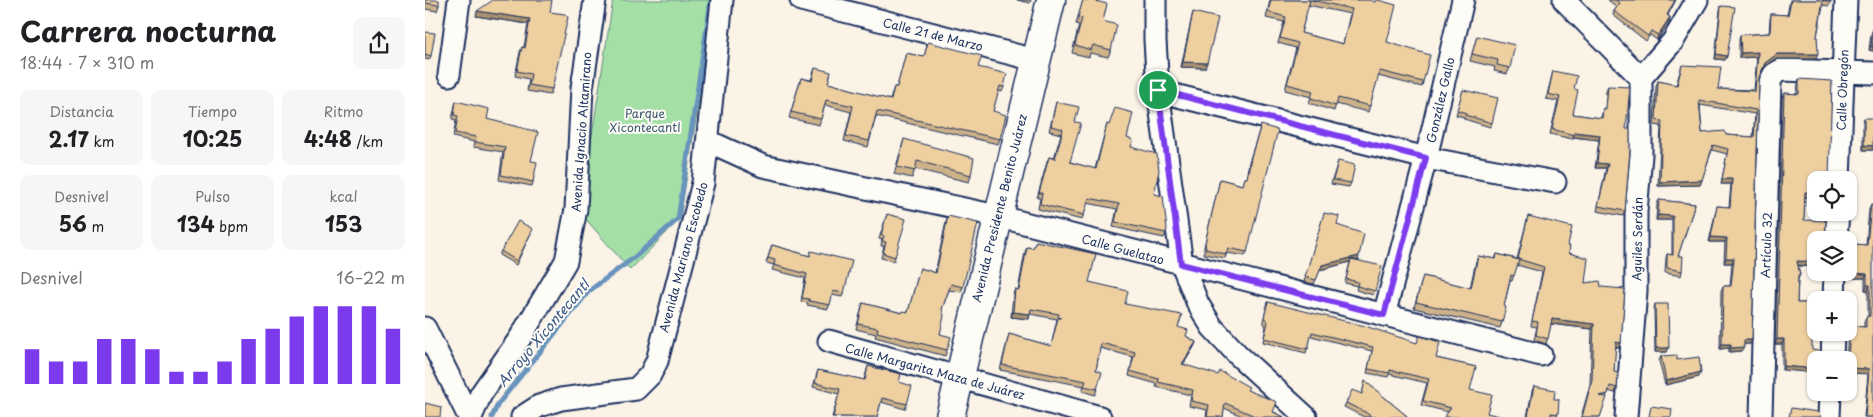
<!DOCTYPE html>
<html lang="es">
<meta charset="utf-8">
<style>
:root{--surface:#fff;--page:#f6f6f6;--text:#202124;--muted:#757577;--accent:#7c3aed}
body{margin:0;font-family:"Playpen Sans",sans-serif;background:var(--page);color:var(--text);height:100vh;display:flex;flex-direction:column;font-size:19px;white-space:nowrap}
*{box-sizing:border-box;margin:0}
p{font-size:16px;color:var(--muted)}
.icon{flex:none;width:28px;height:28px;fill:none;stroke:currentColor;stroke-width:2;stroke-linecap:round;stroke-linejoin:round}
.map{position:relative;flex:1;overflow:hidden}
.side{display:flex;flex-direction:column;background:var(--surface);width:425px}
.side>*{flex:none}
.fabs{position:absolute;left:1382px;top:171px;display:grid;gap:10px}
.fabs a{display:grid;place-items:center;width:50px;height:50px;border-radius:10px;background:var(--surface);box-shadow:0 1px 4px #0004;font-size:25px}
.pin{position:absolute;display:grid;place-items:center;width:42px;height:42px;color:#fff;margin:-21px;border:2px solid #fff;border-radius:50%;box-shadow:0 1px 5px #0007}
.round{display:grid;place-items:center;flex:none;width:52px;height:52px;border-radius:10px;background:var(--page)}
.head{display:flex;align-items:center;justify-content:space-between;height:85px;padding:0 20px}
h1{font-size:28px;font-weight:700;line-height:38px}
.stats{display:grid;grid-template-columns:repeat(3,1fr);gap:8px;height:85px;padding:5px 20px}
.stats div{display:grid;align-content:center;border-radius:10px;background:var(--page);text-align:center}
.stats b{font-size:21px;font-weight:700}
.stats small{font-size:14px;font-weight:400}
.stats p{font-size:14px}
.chart{height:140px;padding:10px 20px}
.chart p{display:flex;justify-content:space-between}
.chart svg{width:100%;height:90px;margin-top:5px;stroke:var(--accent);stroke-width:6}
main{display:flex;flex:1;min-height:0}
.map>svg:first-child{display:block}
.green{fill:#a4e0a6;stroke:#608882}
.lines{fill:none;stroke-linecap:round;stroke-linejoin:round}
.stream{stroke:#6893bd;stroke-width:5}
.street-casing{stroke:#1b2f5e;stroke-width:25}
.secondary-casing{stroke:#1b2f5e;stroke-width:31}
.street{stroke:#fdfcf7;stroke-width:21}
.secondary{stroke:#fdfcf7;stroke-width:28}
.wall{fill:#cdb28a;stroke:#1b2f5e;fill-rule:evenodd}
.shaded-wall{fill:#a79170;stroke:#1b2f5e}
.building{fill:#eecfa0;stroke:#1b2f5e;fill-rule:evenodd}
.route-casing{stroke:#fff;stroke-width:10}
.route{stroke:#7c3aed;stroke-width:6}
.labels{text-anchor:middle;dominant-baseline:central;stroke-width:4;stroke-linejoin:round;paint-order:stroke}
.street-label{font-size:12px;fill:#1b2f5e;stroke:#fdfcf7}
.park-label{font-size:12px;fill:#3d5b70;stroke:#fdfcf7}
.water-label{font-size:14px;font-style:italic;fill:#3b5986;stroke:#fdfcf7}
</style>
<main>
<section class="side">
<div class="head"><div><h1>Carrera nocturna</h1><p>18:44 · 7 × 310 m</p></div><a class="round"><svg class="icon" aria-label="share" viewBox="0 0 24 24"><path d="M12 15V3M7 8l5-5 5 5M5 13v7h14v-7"/></svg></a></div>
<div class="stats">
<div><p>Distancia</p><b>2.17<small> km</small></b></div>
<div><p>Tiempo</p><b>10:25</b></div>
<div><p>Ritmo</p><b>4:48<small> /km</small></b></div>
</div>
<div class="stats">
<div><p>Desnivel</p><b>56<small> m</small></b></div>
<div><p>Pulso</p><b>134<small> bpm</small></b></div>
<div><p>kcal</p><b>153</b></div>
</div>
<div class="chart"><p><span>Desnivel</span>16–22 m</p>
<svg viewBox="0 0 160 44" preserveAspectRatio="none"><path d="M5 44V27M15 44V33M25 44V33M35 44V22M45 44V22M55 44V27M65 44V38M75 44V38M85 44V33M95 44V22M105 44V17M115 44V11M125 44V6M135 44V6M145 44V6M155 44V17"/></svg>
</div>
</section>
<div class="map">
<svg width="1448" height="417" viewBox="0 0 1448 417">
<rect width="100%" height="100%" fill="#faf3e6"/>
<filter id="ink" filterUnits="userSpaceOnUse"><feTurbulence type="fractalNoise" baseFrequency=".02" numOctaves="2"/><feDisplacementMap in="SourceGraphic" scale="10" xChannelSelector="R" yChannelSelector="G"/><feConvolveMatrix kernelMatrix="1 2 1 2 8 2 1 2 1" color-interpolation-filters="sRGB"/></filter>
<g filter="url(#ink)">
<path class="green" d="M188,0H290L255,219L205,270L159,217L158,193Z"/>
<g class="lines">
<path class="stream" d="M67,417L73,404L164,291L211,256L253,219L286,0"/>
<defs>
<g id="street">
<path d="M376,0L610,60"/>
<path d="M730,0V40L733,91L757,264L773,304L787,327L813,355L881,417"/>
<path d="M1139,0L1216,78"/>
<path d="M24,75L34,0"/>
<path d="M733,91L1001,158L1130,182"/>
<path d="M283,141L338,166L572,216L1116,355"/>
<path d="M1414,180L1421,0"/>
<path d="M1411,240L1413,212"/>
<path d="M1409,300L1410,272"/>
<path d="M959,315L1001,158L1038,0"/>
<path d="M0,328L44,417"/>
<path d="M404,341L675,417"/>
<path d="M1407,360L1408,332"/>
<path d="M46,417L56,394L95,338L141,261L151,209L157,88L170,0"/>
<path d="M97,417L114,406L136,399L211,389L225,375L232,361L278,183L297,0"/>
<path d="M1201,417L1211,291V212L1216,155V78L1248,41L1272,0"/>
<path d="M1336,417L1345,82L1349,74L1356,70L1448,73"/>
<path d="M1404,417L1405,392"/>
</g>
<path id="secondary" d="M525,417L626,0"/>
</defs>
<use href="#street" class="street-casing"/>
<use href="#secondary" class="secondary-casing"/>
<use href="#street" class="street"/>
<use href="#secondary" class="secondary"/>
</g>
<g class="wall">
<path d="M0,0L14,5L12,11L0,9Z"/>
<path d="M592,0H606L605,3Z"/>
<path d="M658,0L678,21L686,50L683,57L665,53L664,57L647,53L654,25L651,24Z"/>
<path d="M845,0H945L962,42L998,82L997,87L953,76L943,112L911,104L909,111L884,103L886,97L860,90L871,48L853,43L859,22L841,18ZM883,5L925,14L918,44L876,33Z"/>
<path d="M1183,0H1251L1243,15L1245,17L1244,22L1232,40L1225,35L1221,41L1188,15L1189,11L1192,7Z"/>
<path d="M1365,0H1406L1404,6L1398,5L1392,36L1391,59H1350L1338,68L1334,77L1327,340L1325,344H1319L1317,351L1304,352V348L1295,349L1296,291L1298,286H1305L1307,263H1299L1300,242H1284L1291,210L1292,206L1304,207L1306,184H1296L1302,154L1287,150L1275,185L1233,186L1236,126L1229,125L1231,86L1233,81L1251,85L1257,65L1293,89L1329,90L1332,57L1314,58V40L1315,35L1344,33L1345,19L1346,14L1362,15ZM1275,105L1330,114L1328,137L1301,135L1277,133Z"/>
<path d="M1296,6L1302,56L1300,60L1290,59L1295,10Z"/>
<path d="M125,12L127,89L125,95L102,91L104,79L90,76L95,52L97,47H99L103,24L51,16Z"/>
<path d="M768,12L780,68L756,67L767,16Z"/>
<path d="M1448,29V51L1444,50L1446,34Z"/>
<path d="M0,32L6,56L4,60L0,59Z"/>
<path d="M1052,36L1085,68L1082,74L1069,71L1070,67L1045,61Z"/>
<path d="M503,42L553,67L579,87L577,92L573,91L568,111L575,139L573,144L451,116L443,147L419,141L426,112L400,105L394,125L364,118L376,78L386,80L390,68L403,83L465,100L469,87H472L481,53L499,57Z"/>
<path d="M1128,71L1149,89L1148,114L1176,118L1178,108L1180,109L1181,90L1183,86L1201,129L1200,211L1198,216L1172,211L1181,168H1170L1174,140L1148,137L1147,139L1125,134L1133,101L1121,99Z"/>
<path d="M1374,79L1391,180V197H1380L1379,220L1391,240V267L1373,266L1375,275L1373,279L1372,303H1383L1357,370V344H1350L1357,98L1359,93L1372,94L1373,83Z"/>
<path d="M1038,90L1067,123L1065,127L1039,119V117L1031,115Z"/>
<path d="M31,101L62,119L106,161L108,182L107,186L74,180L78,152L48,147L49,142L28,137L31,120L27,119Z"/>
<path d="M631,102L650,122L645,162L670,169L682,124L702,138L729,194L741,233L739,238L688,227L692,209L662,203L657,220L613,209L615,198H612L622,162L624,157L629,158L636,134L624,131Z"/>
<path d="M1439,118L1448,150H1438V122Z"/>
<path d="M836,125L822,252L820,256L802,253L800,258L779,254V247L795,179L817,185L819,178H821L824,162Z"/>
<path d="M479,139L546,175L544,182L490,169L487,178L469,174Z"/>
<path d="M913,161L926,183L924,187L906,184Z"/>
<path d="M1234,200L1270,204L1253,256L1257,271L1256,276L1240,273L1241,258L1242,254L1247,255V220H1231L1232,204Z"/>
<path d="M1446,204L1448,417H1439L1443,374L1424,360H1421L1423,332H1424L1425,326L1439,327V321L1441,317H1443V290H1440V278H1425L1426,249L1428,244L1441,245L1444,209Z"/>
<path d="M462,214L470,257L469,261L456,258L459,246H456L457,240L454,239Z"/>
<path d="M523,216L538,287L536,292L524,290L517,309L515,334L522,350L520,356L450,337L451,334L431,329L438,303L477,313L483,312L495,268L510,273L521,222Z"/>
<path d="M1103,216L1143,245L1144,253L1160,283L1176,287L1196,343L1194,348L1190,347L1189,372L1192,388L1190,393L1183,391L1175,417H1156L1165,385L1167,329L1126,324L1121,344L1109,340L1112,327L1106,326L1117,272L1092,265L1087,281H1085L1079,306L1077,322L1075,328L989,308L998,276L1045,288L1051,261L1053,256L1070,259L1072,254L1092,259Z"/>
<path d="M898,217L912,225L933,260L950,291L948,295L931,290L932,286L920,283L925,262L895,270L889,284L879,282Z"/>
<path d="M106,233L91,265L74,255L76,251Z"/>
<path d="M611,241L664,282L700,304L753,327L761,336L771,342L769,347L758,365L822,390L849,412L859,417H819L799,408L798,417H781L782,410L764,406L766,395L731,387L732,384L704,376L708,357L675,348L671,370L672,389L670,395L657,391L659,386L575,370L584,334L626,346L632,319L605,314L604,319L586,317L588,294L590,289L593,290L600,252L602,247L608,248Z"/>
<path d="M347,245L385,256L386,251L419,293L417,297L407,295L403,309L382,305L383,303L376,302L380,278L347,270L349,265L341,263Z"/>
<path d="M843,302L1011,358L1051,367L1023,412L996,405L1002,383L964,374L963,377L942,373L947,351L886,336L881,353L838,342L841,327L838,321Z"/>
<path d="M1230,304L1242,352H1230L1229,309Z"/>
<path d="M1236,356L1252,360L1274,377L1240,385L1234,361Z"/>
<path d="M443,366L474,382L482,404L480,409L456,402L452,417H407L414,394L388,387L393,370L439,380Z"/>
<path d="M940,381L983,417H939L919,407L921,403L937,394Z"/>
<path d="M1109,386L1129,399L1133,414L1132,417H1102L1107,391Z"/>
</g>
<g class="shaded-wall">
<path d="M52,11L105,19L103,24L51,16Z"/>
<path d="M1245,17L1244,22L1232,40L1233,35Z"/>
<path d="M1446,46H1448V51L1444,50Z"/>
<path d="M1333,52L1332,57L1314,58L1316,53Z"/>
<path d="M1291,54L1302,56L1300,60L1290,59Z"/>
<path d="M1352,54H1393L1391,59H1350L1338,68L1340,63Z"/>
<path d="M758,62L782,63L780,68L756,67Z"/>
<path d="M1149,132L1175,135L1174,140L1148,137Z"/>
<path d="M1439,145L1448,146V150H1438Z"/>
<path d="M1172,163L1183,164L1181,168H1170Z"/>
<path d="M1297,179H1307L1306,184H1296Z"/>
<path d="M1277,180L1275,185L1233,186L1235,182Z"/>
<path d="M1380,192L1391,193V197H1378Z"/>
<path d="M1233,215L1248,216L1247,220H1231Z"/>
<path d="M1286,237L1302,238L1300,242H1284Z"/>
<path d="M934,256L933,261L926,259L925,262L895,270L897,265Z"/>
<path d="M1301,258H1309L1307,263H1299Z"/>
<path d="M1372,261L1391,262V267L1370,265Z"/>
<path d="M1427,273L1442,274L1440,278H1425Z"/>
<path d="M1442,285H1445L1443,290H1440Z"/>
<path d="M588,312L605,314L604,319L586,317Z"/>
<path d="M1127,319L1169,324L1167,329L1126,324Z"/>
<path d="M1352,339H1359L1357,344H1350Z"/>
<path d="M1319,340H1327L1325,344H1317Z"/>
<path d="M771,342L769,347L755,369L757,364Z"/>
<path d="M1191,342L1196,343L1194,348L1189,347Z"/>
<path d="M1297,344H1306L1304,348L1295,349Z"/>
<path d="M1319,347L1317,351L1304,352L1306,348Z"/>
<path d="M1231,348H1244L1242,352H1230Z"/>
<path d="M1359,366L1391,369V373L1357,370Z"/>
<path d="M1424,368L1444,369L1443,374L1424,373Z"/>
<path d="M1276,372L1274,377L1240,385L1241,381Z"/>
</g>
<g class="building">
<path d="M0,0H14V5L0,3Z"/>
<path d="M68,0H127L125,12L140,14L143,17L127,89L104,85L106,74L92,71L97,47L100,48L105,19L52,11Z"/>
<path d="M658,0H667L682,4L678,21L692,25L686,50L668,45L666,50L650,45L657,18L653,17Z"/>
<path d="M846,0H885L876,33L918,44L927,9L887,0H945L950,2L951,0H953L971,5L962,42L1005,55L998,82L955,71L945,106L913,98L911,106L886,98L888,91L862,84L873,43L855,38L861,17L843,12Z"/>
<path d="M1191,0H1250L1242,15L1245,17L1233,35L1226,31L1223,36L1189,11L1195,3Z"/>
<path d="M1366,0H1406V2L1398,0L1392,36L1393,54H1352L1340,63L1334,77L1327,340H1319V347L1306,348V344H1297L1298,286H1306L1309,258H1301L1302,238L1286,237L1292,206L1305,207L1307,179H1297L1303,149L1288,145L1277,180L1235,182L1237,121L1231,120L1233,81L1252,85L1257,65L1296,67L1293,89L1330,91L1333,52L1316,53L1315,35L1345,33L1346,14L1363,15ZM1274,100L1331,110L1329,137L1301,135L1300,131L1277,133Z"/>
<path d="M1296,6L1310,7L1302,56L1291,54Z"/>
<path d="M768,12L793,18L782,63L758,62Z"/>
<path d="M1448,29V46H1446Z"/>
<path d="M0,32L10,33L6,56L0,54Z"/>
<path d="M1052,36L1090,45L1085,68L1072,65L1073,60L1047,54Z"/>
<path d="M503,42L557,56L553,67L582,74L579,87L575,86L568,111L581,115L575,139L452,111L444,141L421,136L428,106L401,100L396,119L366,112L376,78L387,81L390,68L406,72L403,83L466,100L469,87H472L481,53L499,57Z"/>
<path d="M1128,71L1152,76L1149,89L1153,90L1148,114L1177,118L1178,108L1181,109L1183,86L1205,87L1201,129H1205V150L1200,211L1173,206L1183,164L1172,163L1175,135L1149,132V135L1127,129L1135,97L1123,94Z"/>
<path d="M1374,79L1407,81L1404,178H1400V180H1391V193L1380,192L1379,220L1401,221L1400,240H1391V262L1372,261L1375,275H1373L1372,303H1383V327H1387V350L1394,351L1393,360H1391V369L1359,366V339H1352L1359,93L1374,94Z"/>
<path d="M1038,90L1073,98L1067,123L1040,115L1041,113L1032,110Z"/>
<path d="M31,101L64,109L62,119L113,132L106,161L112,162L108,182L76,175L80,147L50,142L51,137L30,133L33,116L29,115Z"/>
<path d="M631,102L654,107L650,122L656,123L645,162L671,169L682,124L684,125L690,108L708,113L702,138L708,140L706,147L732,154L734,171L729,194L738,196L742,229L741,233L690,222L694,204L664,198L659,215L615,204L617,193H614L624,157L630,159L638,129L626,126Z"/>
<path d="M1439,118H1448V146L1439,145Z"/>
<path d="M836,125L853,130L822,252L803,248L801,254L781,249L780,243L795,179L817,185L819,178H822L826,157Z"/>
<path d="M479,139L549,158L546,175L492,161L490,171L472,167Z"/>
<path d="M913,161L930,165L926,183L908,180Z"/>
<path d="M1234,200L1270,204L1253,256H1258L1257,271L1242,268V254L1248,255V216L1233,215Z"/>
<path d="M1446,204H1448V417H1440L1444,369L1424,368V360H1423L1425,326L1441,327V317L1445,316V285H1442V274L1427,273L1428,244L1442,245Z"/>
<path d="M899,213L914,216L912,225L939,234L934,256L897,265L891,280L880,277Z"/>
<path d="M462,214L481,219L470,257L458,253L461,242L457,241L459,236L456,235Z"/>
<path d="M523,216L553,223L538,287L526,284L517,309L519,316L515,334L526,337L522,350L452,332L453,328L433,324L438,303L477,313L478,311L483,312L495,268L511,273Z"/>
<path d="M1103,216L1147,227L1143,245L1145,246L1144,253L1163,258L1160,283L1175,281L1176,287L1200,289L1196,343L1191,342L1189,372L1193,373L1192,388L1185,386L1183,394L1174,396L1182,397L1175,417H1157L1167,380L1169,324L1127,319L1123,339L1111,335L1113,322L1107,321L1119,267L1093,259Z"/>
<path d="M93,221L108,229L92,261L76,251Z"/>
<path d="M611,241L671,254L664,282L703,291L700,304L757,315L753,327L763,330L761,336L771,342L757,364L793,375L795,371L824,387L822,390L852,402L848,412L859,417H832L800,403L798,417H782L784,405L766,401L768,390L733,382L734,379L705,371L710,352L676,343L671,370L677,372L672,389L659,386L661,381L577,365L584,334L626,346L633,318H636L633,317L634,314L606,309L605,314L588,312L590,289L594,290L602,247L608,248Z"/>
<path d="M347,245L385,256L386,251L427,261L419,293L408,291L405,305L384,301V299L377,298L382,274L349,265L350,260L343,258Z"/>
<path d="M1072,254L1094,260L1089,276L1086,275L1079,306L1081,307L1077,322L991,302L998,276L1046,288L1053,256L1071,259Z"/>
<path d="M926,259L957,266L950,291L932,286L933,282L921,279Z"/>
<path d="M843,302L940,326L992,343L994,336L1015,342L1011,358L1051,367L1045,390L1067,395L1062,413L1078,417H1019L1026,408L998,401L1004,379L965,370V373L943,369L948,347L887,332L883,349L839,338L843,322L839,317Z"/>
<path d="M1230,304H1243L1244,348H1231Z"/>
<path d="M1252,355V360L1274,357L1276,372L1241,381L1236,356Z"/>
<path d="M443,366L476,374L474,382L487,386L482,404L457,398L452,417H408L415,389L390,383L393,370L440,380Z"/>
<path d="M940,381L983,417H947L940,412L921,403L927,390L937,394Z"/>
<path d="M1109,386L1130,390L1129,399H1134L1133,414L1126,413V417H1108L1103,416Z"/>
<path d="M0,403L16,407L15,417H0Z"/>
<path d="M1226,406L1247,409L1246,417H1224Z"/>
<path d="M1366,408L1393,412L1396,417H1364Z"/>
</g>
</g>
<g class="lines" filter="url(#ink)">
<defs>
<path id="route" d="M733,90L1001,158L959,315L756,264Z"/>
</defs>
<use href="#route" class="route-casing"/>
<use href="#route" class="route"/>
</g>
<g class="labels">
<g class="street-label">
<text transform="translate(508 34) rotate(14)">Calle 21 de Marzo</text>
<text transform="translate(1417 90) rotate(-88)">Calle Obregón</text>
<text transform="translate(1015 100) rotate(-77)">González Gallo</text>
<text transform="translate(156 132) rotate(-86)">Avenida Ignacio Altamirano</text>
<text transform="translate(574 208) rotate(-76)">Avenida Presidente Benito Juárez</text>
<text transform="translate(1212 239) rotate(-89)">Aguiles Serdán</text>
<text transform="translate(1341 245) rotate(-88)">Artículo 32</text>
<text transform="translate(698 249) rotate(15)">Calle Guelatao</text>
<text transform="translate(258 257) rotate(-75)">Avenida Mariano Escobedo</text>
<text transform="translate(510 371) rotate(15)">Calle Margarita Maza de Juárez</text>
</g>
<g class="park-label">
<text x="220" y="113">Parque<tspan x="220" dy="14">Xicontecantl</tspan></text>
</g>
<g class="water-label">
<text transform="translate(118 333) rotate(-50)">Arroyo Xicontecantl</text>
</g>
</g>
</svg>
<div class="fabs">
<a><svg class="icon" aria-label="locate" viewBox="0 0 24 24"><circle cx="12" cy="12" r="6"/><path d="M12 2v4M12 18v4M2 12h4M18 12h4"/></svg></a>
<a><svg class="icon" aria-label="layers" viewBox="0 0 24 24"><path d="M12 4l9 5-9 5-9-5zM3 14l9 5 9-5"/></svg></a>
<a>+</a>
<a>−</a>
</div>
<div class="pin" style="left:733px;top:90px;background:#1e9e55"><svg class="icon" aria-label="arrive" viewBox="0 0 24 24"><path d="M6 21V4h12l-3 4 3 4H6"/></svg></div>
</div>
</main>
